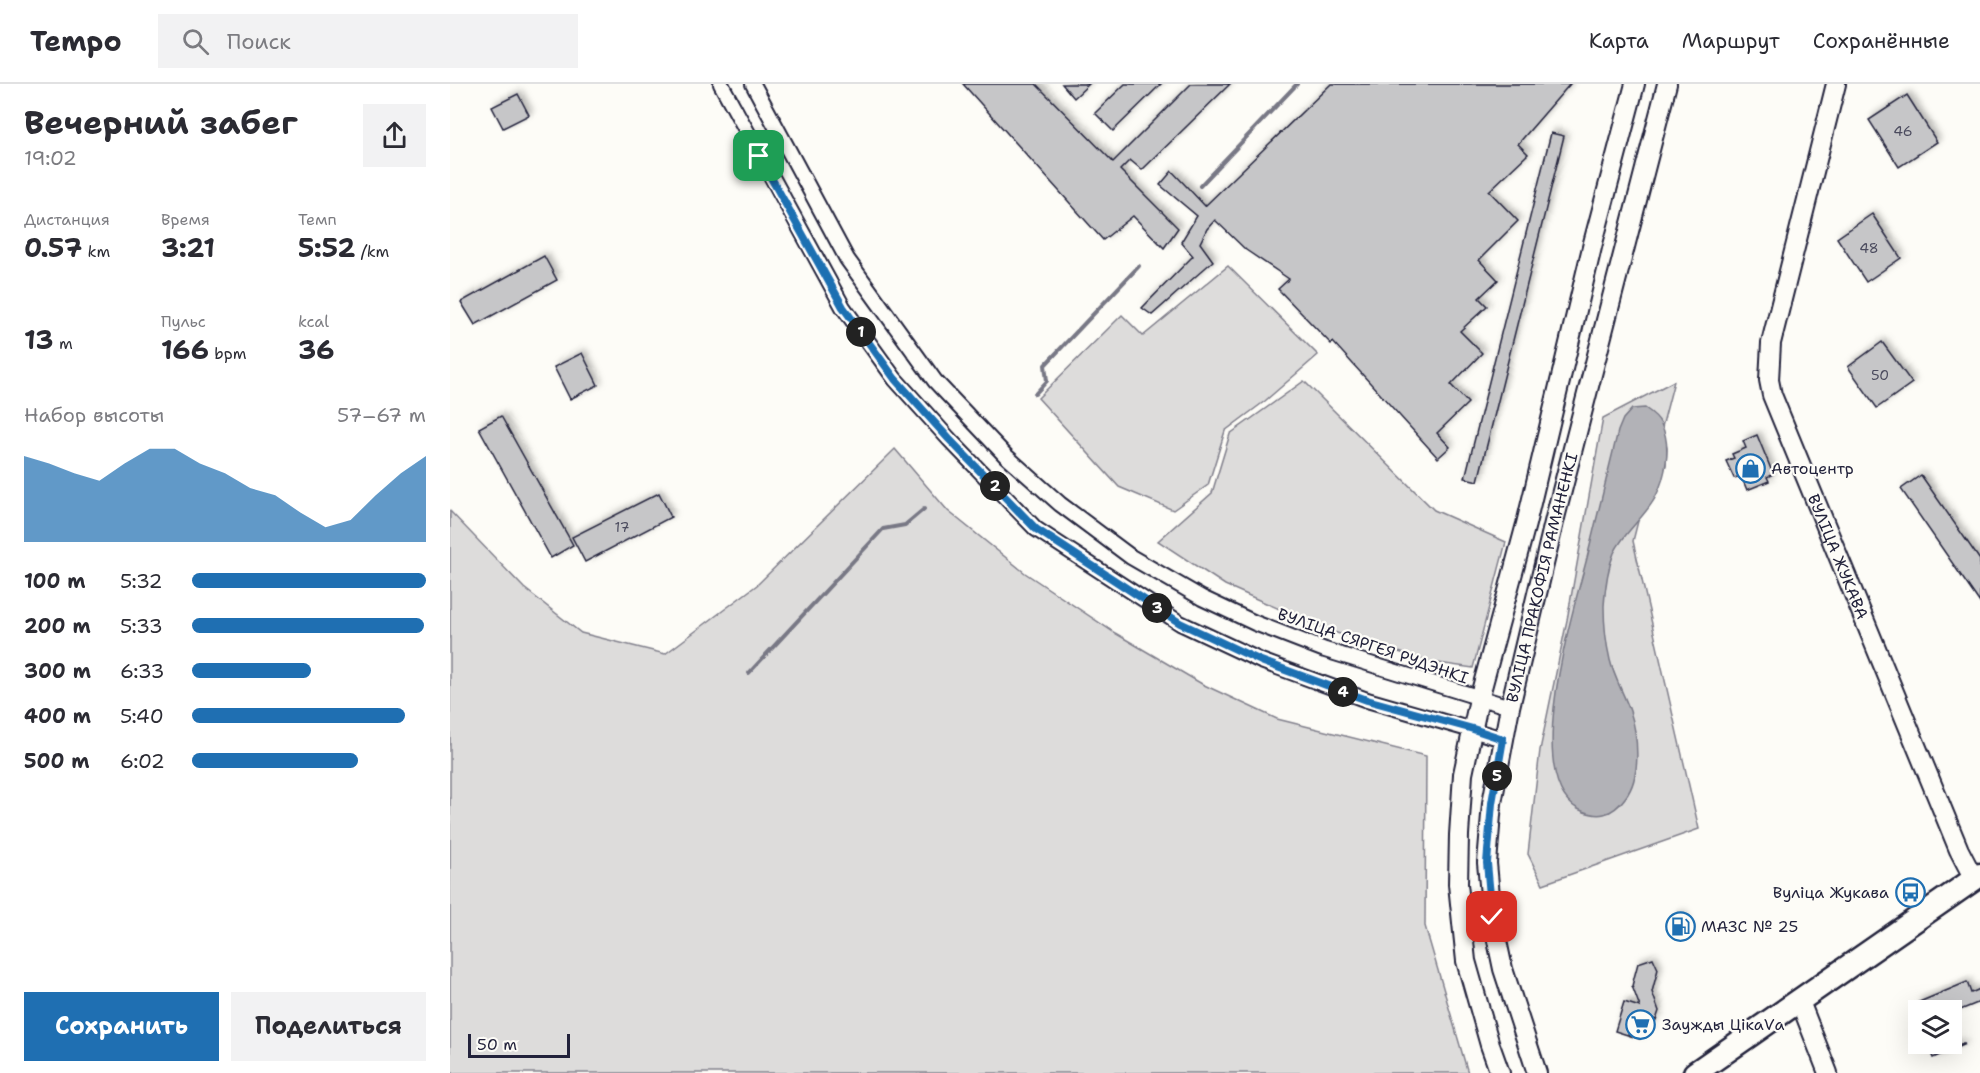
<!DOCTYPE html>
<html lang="ru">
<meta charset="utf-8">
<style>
:root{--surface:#fff;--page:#f2f2f3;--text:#2b2b33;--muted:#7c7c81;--line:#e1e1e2;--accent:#1f6fb2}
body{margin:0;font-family:"Shantell Sans",sans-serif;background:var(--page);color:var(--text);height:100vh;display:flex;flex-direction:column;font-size:22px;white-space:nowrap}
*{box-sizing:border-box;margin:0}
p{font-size:20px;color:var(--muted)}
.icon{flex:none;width:33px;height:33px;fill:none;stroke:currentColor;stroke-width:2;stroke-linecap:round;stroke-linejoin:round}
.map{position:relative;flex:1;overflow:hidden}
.panel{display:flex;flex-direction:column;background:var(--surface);width:450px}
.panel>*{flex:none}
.controls{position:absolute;left:1458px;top:916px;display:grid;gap:12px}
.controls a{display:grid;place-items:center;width:54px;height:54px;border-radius:0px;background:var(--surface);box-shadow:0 6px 24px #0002;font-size:30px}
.scale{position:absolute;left:18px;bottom:15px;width:102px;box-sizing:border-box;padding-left:6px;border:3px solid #22223b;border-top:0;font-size:16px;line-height:21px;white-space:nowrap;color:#22223b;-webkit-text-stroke:4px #fdfcf7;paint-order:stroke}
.pin{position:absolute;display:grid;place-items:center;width:51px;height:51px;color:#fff;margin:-26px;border-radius:12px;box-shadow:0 3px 9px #0006}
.km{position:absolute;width:30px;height:30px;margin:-15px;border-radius:50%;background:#222;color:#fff;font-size:16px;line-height:30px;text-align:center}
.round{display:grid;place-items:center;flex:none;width:63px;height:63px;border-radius:0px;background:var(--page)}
.head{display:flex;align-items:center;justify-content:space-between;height:102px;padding:0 24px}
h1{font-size:33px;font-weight:700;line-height:45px}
.metrics{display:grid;grid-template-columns:repeat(3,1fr);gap:9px;height:102px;padding:6px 24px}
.metrics div{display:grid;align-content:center}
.metrics b{font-size:26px;font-weight:700}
.metrics small{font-size:16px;font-weight:400}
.metrics p{font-size:16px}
.chart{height:168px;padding:12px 24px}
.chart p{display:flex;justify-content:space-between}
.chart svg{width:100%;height:108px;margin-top:6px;fill:var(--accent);opacity:.7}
.button{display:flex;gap:12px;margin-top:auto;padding:12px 24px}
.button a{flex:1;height:69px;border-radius:0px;background:var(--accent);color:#fff;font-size:24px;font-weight:700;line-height:69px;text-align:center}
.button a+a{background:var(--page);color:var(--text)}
ul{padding:0 24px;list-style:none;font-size:20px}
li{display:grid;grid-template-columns:96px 72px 1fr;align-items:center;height:45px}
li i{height:15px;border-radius:8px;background:var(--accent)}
header{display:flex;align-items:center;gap:36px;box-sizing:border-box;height:84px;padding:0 30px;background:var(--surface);border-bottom:2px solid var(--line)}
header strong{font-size:28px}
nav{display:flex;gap:33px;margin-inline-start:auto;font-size:21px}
.search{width:420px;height:54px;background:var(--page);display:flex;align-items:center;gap:15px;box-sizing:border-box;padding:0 21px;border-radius:0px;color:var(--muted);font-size:22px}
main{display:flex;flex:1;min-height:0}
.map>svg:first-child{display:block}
.green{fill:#dddcdb;stroke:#807f8b;stroke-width:1.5}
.water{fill:#b2b2b7;stroke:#787885;stroke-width:1.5}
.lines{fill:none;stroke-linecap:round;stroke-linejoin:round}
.stream{stroke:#787885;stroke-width:4}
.building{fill:#c6c6c8;stroke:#22223b;stroke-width:1.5;filter:url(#shadow)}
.minor-casing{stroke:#22223b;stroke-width:18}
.tertiary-casing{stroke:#22223b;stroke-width:22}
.primary-casing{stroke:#22223b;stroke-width:27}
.minor{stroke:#fdfcf7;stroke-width:14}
.tertiary{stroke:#fdfcf7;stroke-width:18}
.primary{stroke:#fdfcf7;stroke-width:22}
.route-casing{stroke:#fff;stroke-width:12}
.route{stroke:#1f6fb2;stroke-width:8}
.labels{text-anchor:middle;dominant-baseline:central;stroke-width:4.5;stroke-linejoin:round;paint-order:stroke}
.number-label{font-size:14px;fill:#4b4b5e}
.poi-label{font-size:16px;fill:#22223b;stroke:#fdfcf7;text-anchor:start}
.street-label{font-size:16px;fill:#22223b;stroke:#fdfcf7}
</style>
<header>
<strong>Tempo</strong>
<div class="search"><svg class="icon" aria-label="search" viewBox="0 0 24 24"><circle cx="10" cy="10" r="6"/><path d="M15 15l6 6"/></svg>Поиск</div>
<nav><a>Карта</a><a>Маршрут</a><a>Сохранённые</a></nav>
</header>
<main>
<section class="panel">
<div class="head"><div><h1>Вечерний забег</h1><p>19:02</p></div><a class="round"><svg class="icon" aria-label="share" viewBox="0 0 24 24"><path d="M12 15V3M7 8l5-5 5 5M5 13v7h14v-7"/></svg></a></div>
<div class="metrics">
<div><p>Дистанция</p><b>0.57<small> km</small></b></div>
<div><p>Время</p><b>3:21</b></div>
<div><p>Темп</p><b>5:52<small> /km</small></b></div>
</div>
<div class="metrics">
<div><b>13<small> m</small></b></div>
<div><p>Пульс</p><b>166<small> bpm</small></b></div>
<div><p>kcal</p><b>36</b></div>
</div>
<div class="chart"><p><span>Набор высоты</span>57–67 m</p>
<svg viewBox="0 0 160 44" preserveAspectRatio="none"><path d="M0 44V9L10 12L20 16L30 19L40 12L50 6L60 6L70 12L80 16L90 22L100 25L110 32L120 38L130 35L140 25L150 16L160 9V44z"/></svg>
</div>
<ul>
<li><b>100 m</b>5:32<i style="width:100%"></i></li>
<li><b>200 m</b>5:33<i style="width:99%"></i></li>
<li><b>300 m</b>6:33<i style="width:51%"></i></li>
<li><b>400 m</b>5:40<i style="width:91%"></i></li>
<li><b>500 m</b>6:02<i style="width:71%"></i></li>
</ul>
<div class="button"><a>Сохранить</a><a>Поделиться</a></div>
</section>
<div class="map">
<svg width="1530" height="989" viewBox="0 0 1530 989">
<defs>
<filter id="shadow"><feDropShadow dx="3.5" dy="-3.5" stdDeviation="3" flood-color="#0004"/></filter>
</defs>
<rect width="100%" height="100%" fill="#fdfcf7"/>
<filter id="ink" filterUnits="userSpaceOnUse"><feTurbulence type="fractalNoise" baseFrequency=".0167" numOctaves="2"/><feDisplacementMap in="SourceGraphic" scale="12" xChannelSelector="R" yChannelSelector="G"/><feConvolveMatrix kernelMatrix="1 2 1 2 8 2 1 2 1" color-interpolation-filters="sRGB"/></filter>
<g filter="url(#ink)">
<g class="green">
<path d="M778,182L868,271L815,317L775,347L758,401L723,426L669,403L588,314L672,231L693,252Z"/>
<path d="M854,297L984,426L1056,458L1023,584L981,578L877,546L775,501L708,457L762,409L780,350Z"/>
<path d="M1224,297L1212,343L1217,364L1216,381L1204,415L1189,433L1183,457L1249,745L1093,800L1078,770L1090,666L1117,536L1153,334Z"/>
<path d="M445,365L498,427L575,489L665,549L752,600L827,635L976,672L975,842L1018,989H0V427L74,504L131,549L215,570L307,501Z"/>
</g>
<path class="water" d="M1195,324C1201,328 1208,333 1211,340C1222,361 1216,393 1205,414C1194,434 1174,448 1164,469C1158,484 1155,505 1154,522C1154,539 1156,559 1160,576C1164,593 1174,610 1180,627C1188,651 1192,693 1175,714C1170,721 1163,728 1154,730C1146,732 1135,729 1128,725C1071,693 1124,525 1137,474C1147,432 1158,389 1168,347L1173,335L1182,325Z"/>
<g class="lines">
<g class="stream">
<path d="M750,102L847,0"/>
<path d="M585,310L597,297L595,281L689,182"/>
<path d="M299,589L433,445L455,441L474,425"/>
</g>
</g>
<g class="building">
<path d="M513,0H586L663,78L741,0H780L692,86L680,76L670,86L728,144L714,164L683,132L653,156Z"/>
<path d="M612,0H639L624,14Z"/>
<path d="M675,0H711L663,47L645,29Z"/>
<path d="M881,0H1120L1068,60L1078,70L1039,107L1068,137L1029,176L1048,196L1029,214L1037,222L1010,247L1032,269L1001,301L1018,319L987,349L1000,363L988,374L883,258L881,260L828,205L839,195L796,166L765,136L757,145L750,159L763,177L702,231L692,224L743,172L731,158L747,132L710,101L722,87L755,122Z"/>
<path d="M68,10L79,31L53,44L42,23Z"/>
<path d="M1457,11L1487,58L1449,83L1419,36Z"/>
<path d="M1101,49L1114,52L1028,397L1015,394Z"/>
<path d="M1422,130L1451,174L1416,198L1387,154Z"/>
<path d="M94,172L107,196L25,241L11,218Z"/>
<path d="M1432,258L1462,299L1427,324L1398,283Z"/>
<path d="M132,269L148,301L120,315L104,283Z"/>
<path d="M51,332L123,461L101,474L29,344Z"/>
<path d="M1307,351L1323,390L1317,393L1319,397L1297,406L1291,392L1284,394L1276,377L1284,374L1282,370L1296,364L1293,357Z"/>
<path d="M1471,391L1530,476V519L1451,405Z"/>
<path d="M209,409L221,433L135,478L122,453Z"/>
<path d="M1232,830L1239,850L1229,854L1222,834Z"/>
<path d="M1203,874L1208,885L1202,908L1209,927L1206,936L1203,935L1200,946L1195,940L1190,955L1165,947L1174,918L1190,923L1182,902L1184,894L1188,879Z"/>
<path d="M1517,898L1521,909L1530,905V918L1508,927H1471L1467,919Z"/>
<path d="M1477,960H1515L1483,974Z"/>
</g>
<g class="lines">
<defs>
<g id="minor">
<path d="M271,0L393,223L445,295L499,355L586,445L730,539L811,577L917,616L1053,655"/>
<path d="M303,0L397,175L485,297L556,372L610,420L681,473L752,514L805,539L875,566L1060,623"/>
</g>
<g id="tertiary">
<path id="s1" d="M1386,0L1321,259L1319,296L1322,311L1509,766L1524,795"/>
<path d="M1349,915L1378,989"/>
<path d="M1050,989L1040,961L1016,877L1008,800L1009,751L1013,690L1029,615L1076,440L1143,159L1185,0"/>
<path id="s2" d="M1087,989L1053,885L1042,833L1037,779L1042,719L1060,623L1106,430L1217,0"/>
</g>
<path id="primary" d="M1245,989L1530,791"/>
</defs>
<use href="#minor" class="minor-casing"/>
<use href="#tertiary" class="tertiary-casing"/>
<use href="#primary" class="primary-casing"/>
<use href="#minor" class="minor"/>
<use href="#tertiary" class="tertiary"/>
<use href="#primary" class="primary"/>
</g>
</g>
<g class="lines" filter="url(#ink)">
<defs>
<path id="route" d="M309,72L393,223L445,295L499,355L586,445L730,539L811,577L917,616L1023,645L1053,655L1042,719L1037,779L1042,833"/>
</defs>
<use href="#route" class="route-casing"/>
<use href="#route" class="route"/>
</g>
<defs>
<symbol id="shop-ring" viewBox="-11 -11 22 22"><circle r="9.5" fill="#fdfcf7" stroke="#1f6fb2" stroke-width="1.5"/><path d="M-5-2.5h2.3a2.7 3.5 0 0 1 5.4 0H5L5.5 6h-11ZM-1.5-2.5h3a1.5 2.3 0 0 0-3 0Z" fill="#1f6fb2"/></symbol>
<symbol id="bus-ring" viewBox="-11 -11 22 22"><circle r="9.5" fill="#fdfcf7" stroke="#1f6fb2" stroke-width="1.5"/><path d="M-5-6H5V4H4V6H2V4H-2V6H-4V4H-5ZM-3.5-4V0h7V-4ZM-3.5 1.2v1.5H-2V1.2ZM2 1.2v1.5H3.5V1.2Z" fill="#1f6fb2"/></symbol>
<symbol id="fuel-ring" viewBox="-11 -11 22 22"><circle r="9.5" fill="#fdfcf7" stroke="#1f6fb2" stroke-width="1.5"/><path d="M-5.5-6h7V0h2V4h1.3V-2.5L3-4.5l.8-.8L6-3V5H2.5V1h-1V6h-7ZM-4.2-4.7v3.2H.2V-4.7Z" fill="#1f6fb2"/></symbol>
<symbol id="supermarket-ring" viewBox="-11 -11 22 22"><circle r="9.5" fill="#fdfcf7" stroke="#1f6fb2" stroke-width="1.5"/><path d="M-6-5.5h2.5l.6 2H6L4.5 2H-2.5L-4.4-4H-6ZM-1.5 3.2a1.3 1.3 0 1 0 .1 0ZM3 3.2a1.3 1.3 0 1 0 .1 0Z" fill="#1f6fb2"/></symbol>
</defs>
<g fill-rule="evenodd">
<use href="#shop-ring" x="1284" y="368" width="33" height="33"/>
<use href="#bus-ring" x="1444" y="792" width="33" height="33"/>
<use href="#fuel-ring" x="1214" y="826" width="33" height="33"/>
<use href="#supermarket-ring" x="1174" y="924" width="33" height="33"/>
</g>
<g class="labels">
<g class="number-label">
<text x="1453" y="47">46</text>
<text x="1419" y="164">48</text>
<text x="1430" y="291">50</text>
<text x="172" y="443">17</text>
</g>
<g class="poi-label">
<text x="1321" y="384">Автоцентр</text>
<text x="1439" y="808" text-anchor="end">Вуліца Жукава</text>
<text x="1251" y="842">МАЗС № 25</text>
<text x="1212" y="940">Заужды ЦікаVа</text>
</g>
<g class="street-label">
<text stroke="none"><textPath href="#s1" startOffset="494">ВУЛІЦА ЖУКАВА</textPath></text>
<text stroke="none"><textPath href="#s2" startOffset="508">ВУЛІЦА ПРАКОФІЯ РАМАНЕНКІ</textPath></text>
<text transform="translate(923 562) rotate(19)">ВУЛІЦА СЯРГЕЯ РУДЭНКІ</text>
</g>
</g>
</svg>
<div class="controls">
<a><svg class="icon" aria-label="layers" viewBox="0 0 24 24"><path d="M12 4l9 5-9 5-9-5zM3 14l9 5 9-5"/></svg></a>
</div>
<div class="scale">50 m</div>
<div class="pin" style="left:309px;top:72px;background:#1e9e55"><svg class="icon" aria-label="arrive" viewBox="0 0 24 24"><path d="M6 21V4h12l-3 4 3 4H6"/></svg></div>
<div class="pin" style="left:1042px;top:833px;background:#d93025"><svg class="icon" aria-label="check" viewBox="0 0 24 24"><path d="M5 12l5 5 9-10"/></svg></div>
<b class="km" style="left:411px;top:248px">1</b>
<b class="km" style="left:545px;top:402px">2</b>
<b class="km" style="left:707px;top:524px">3</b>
<b class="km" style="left:893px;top:608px">4</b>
<b class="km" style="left:1047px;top:692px">5</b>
</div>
</main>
